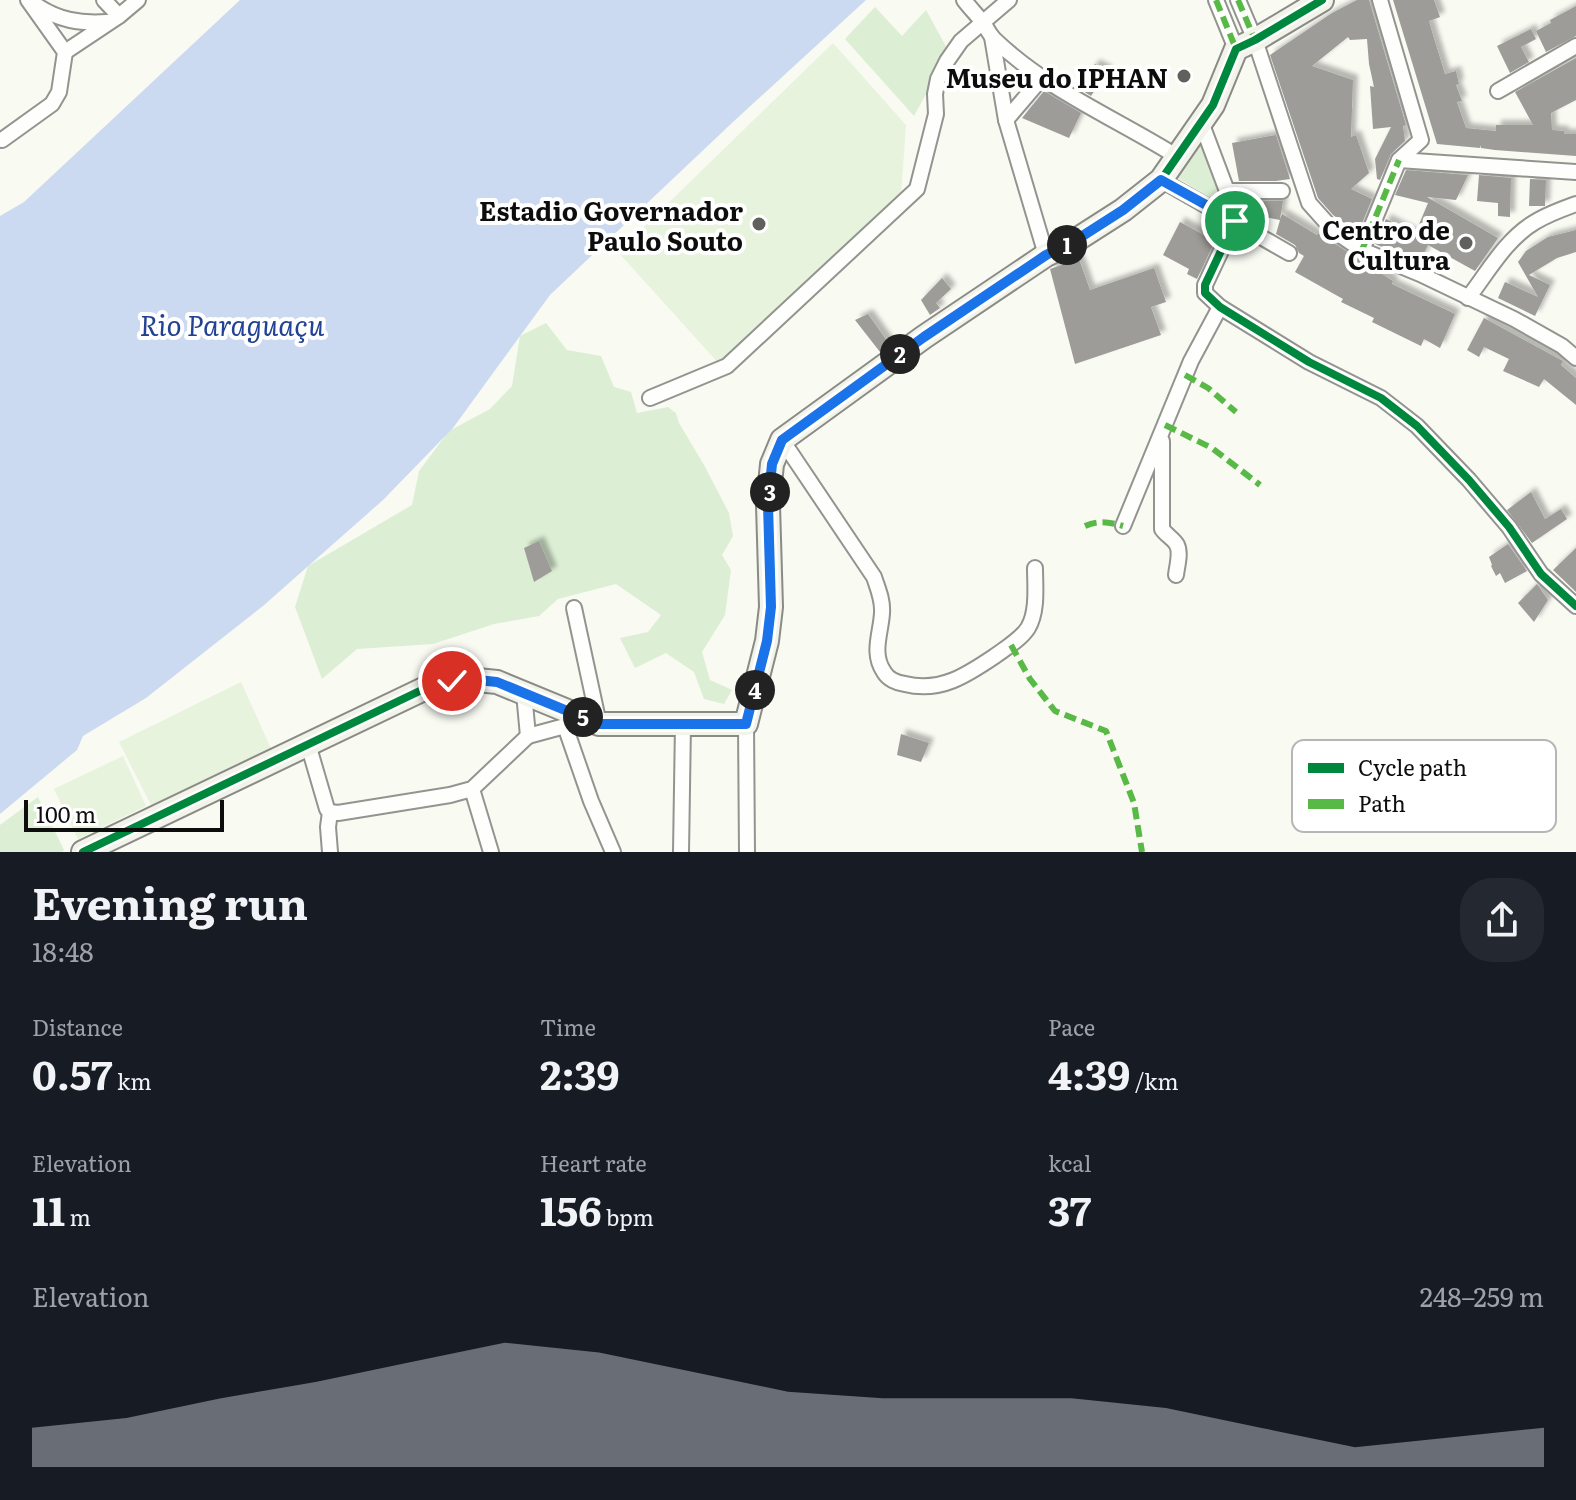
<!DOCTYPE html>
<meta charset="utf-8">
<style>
:root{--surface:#171b24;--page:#242831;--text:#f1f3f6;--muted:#9ea1a6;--accent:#8c9099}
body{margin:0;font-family:Literata,serif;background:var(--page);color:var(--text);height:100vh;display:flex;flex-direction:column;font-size:30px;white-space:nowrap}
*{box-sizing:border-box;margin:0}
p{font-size:26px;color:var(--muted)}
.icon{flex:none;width:44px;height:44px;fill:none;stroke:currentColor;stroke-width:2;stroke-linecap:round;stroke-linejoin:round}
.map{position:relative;height:852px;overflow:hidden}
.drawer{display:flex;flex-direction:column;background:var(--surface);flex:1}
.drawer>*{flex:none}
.scale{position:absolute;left:24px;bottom:20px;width:200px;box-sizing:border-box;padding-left:8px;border:4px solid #0d0d0d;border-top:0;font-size:22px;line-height:28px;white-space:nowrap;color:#0d0d0d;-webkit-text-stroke:6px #fff;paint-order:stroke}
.pin{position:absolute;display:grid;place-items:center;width:68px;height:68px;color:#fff;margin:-34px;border:4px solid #fff;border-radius:50%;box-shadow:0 2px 8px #0007}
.km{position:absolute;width:40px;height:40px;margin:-20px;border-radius:50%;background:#222;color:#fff;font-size:22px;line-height:40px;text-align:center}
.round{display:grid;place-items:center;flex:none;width:84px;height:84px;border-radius:32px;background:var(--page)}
.summary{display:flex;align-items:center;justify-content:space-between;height:136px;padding:0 32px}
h1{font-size:44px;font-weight:700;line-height:60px}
.figures{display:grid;grid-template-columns:repeat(3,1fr);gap:12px;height:136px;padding:8px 32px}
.figures div{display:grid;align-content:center}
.figures b{font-size:40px;font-weight:700}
.figures small{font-size:22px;font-weight:400}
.figures p{font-size:22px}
.chart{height:224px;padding:16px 32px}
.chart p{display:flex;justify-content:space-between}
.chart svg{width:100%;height:144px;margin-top:8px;fill:var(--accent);opacity:.7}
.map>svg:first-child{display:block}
.green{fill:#dceed4}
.pitch{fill:#e7f3dd}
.water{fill:#ccdaf1}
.building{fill:#9d9c98;filter:url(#shadow)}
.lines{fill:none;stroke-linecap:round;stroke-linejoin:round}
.street-casing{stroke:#939490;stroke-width:18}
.secondary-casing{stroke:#8a8a87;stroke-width:26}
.street{stroke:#fefefd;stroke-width:14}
.secondary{stroke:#f2f4ea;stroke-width:22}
.quiet{stroke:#58b947;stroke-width:6;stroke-dasharray:12 6;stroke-linecap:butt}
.cycleway-casing{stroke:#fff;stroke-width:13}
.cycleway{stroke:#00873e;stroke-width:8}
.route-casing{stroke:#fff;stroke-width:16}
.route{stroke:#1a73e8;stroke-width:10}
.poi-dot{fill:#60605d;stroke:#fff;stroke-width:3}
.labels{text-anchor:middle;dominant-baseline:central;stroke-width:8;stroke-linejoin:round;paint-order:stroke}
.poi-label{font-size:26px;font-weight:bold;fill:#0d0d0d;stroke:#fff;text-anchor:end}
.water-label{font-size:28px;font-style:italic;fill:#224393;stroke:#fff}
.key{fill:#fff;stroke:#b6b6b6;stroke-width:2}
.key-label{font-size:22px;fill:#0d0d0d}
</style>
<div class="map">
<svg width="1576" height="852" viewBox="0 0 1576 852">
<defs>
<filter id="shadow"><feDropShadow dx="5" dy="-5" stdDeviation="2" flood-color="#0004"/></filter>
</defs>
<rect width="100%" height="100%" fill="#f9faf2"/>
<g class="green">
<path d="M875,7L902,36L926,10L949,52L914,116L845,39Z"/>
<path d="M1210,133L1224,206L1176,177Z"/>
<path d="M546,323L567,350L601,356L614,387L631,392L637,413L668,407L676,413L679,423L704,465L729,513L733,536L722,555L731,570L725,615L702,652L710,680L732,690L724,704L704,699L694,672L666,653L635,668L620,638L648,632L661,615L616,584L558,599L539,616L494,624L433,644L357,649L322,679L295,607L308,566L412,505L419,471L449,431L490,409L512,386L520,336Z"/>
<path d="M38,797L64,850L62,852H0V825Z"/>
</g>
<g class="pitch">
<path d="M833,43L906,125L901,196L722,367L618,252Z"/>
<path d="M241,682L273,753L154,811L119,742Z"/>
<path d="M123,756L146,806L78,839L54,789Z"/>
</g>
<path class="water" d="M240,0H866L733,122L550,295L453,428L383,500L263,606L146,698L83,736L77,750L0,814V216L24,202Z"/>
<g class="building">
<path d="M1357,0H1369L1406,125L1403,126L1405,141L1391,154L1380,180L1377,179L1375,159L1391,127L1373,129L1370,86L1374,87L1369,64L1367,39L1350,40L1348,37L1312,66L1353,80L1351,137L1356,135L1369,173L1351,189L1372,199L1358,233L1333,215L1318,198L1270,55L1332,13Z"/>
<path d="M1393,0H1434L1440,17L1429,21L1433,35L1445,74L1456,71L1459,84L1456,85L1462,101L1457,102L1466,128L1496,131V125H1533L1515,92L1576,58V100L1551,113L1552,130L1564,131V134H1576V156L1495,150L1481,148V145L1480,148L1437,144Z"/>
<path d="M1576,6V36L1546,52L1536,31L1551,23L1550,20Z"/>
<path d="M1531,29L1536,39L1521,47L1529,62L1510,73L1497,46Z"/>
<path d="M1095,64L1108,71L1091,96L1078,88Z"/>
<path d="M1044,91L1081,113L1069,138L1022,118Z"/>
<path d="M1276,135L1290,179L1276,181H1239L1232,143Z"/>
<path d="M1406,170L1468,175L1456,200L1427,197L1498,238L1475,271L1428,245L1419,263L1375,244L1386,219L1415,234L1428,203L1395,195Z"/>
<path d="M1479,175L1511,178L1510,217L1498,216V203L1477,201Z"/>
<path d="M1530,179L1546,180L1545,206H1529Z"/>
<path d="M1236,201H1283L1280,219L1282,214L1317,235L1318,233L1393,281L1392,284L1455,314L1440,348L1424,339L1421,346L1372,322L1374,318L1341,302L1343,299L1295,272L1304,256L1299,253L1295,245L1276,234L1280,220L1259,216L1258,220L1248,218L1235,210Z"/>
<path d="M1180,222L1215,241L1197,279L1187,274L1189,269L1163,255Z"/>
<path d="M1576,230V252L1557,258L1529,275L1550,285L1535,316L1498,298L1505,282L1538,297L1518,262L1526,251L1548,237Z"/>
<path d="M1079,259L1090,290L1154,268L1166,302L1151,307L1161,335L1075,364L1050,269Z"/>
<path d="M942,278L951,289L936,303L940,308L930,315L921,300Z"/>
<path d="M868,314L890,345L880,352L855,320Z"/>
<path d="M1484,318L1563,361L1561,365L1576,378V405L1544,379L1539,387L1503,371L1509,359L1484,347L1479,357L1467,350Z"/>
<path d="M1531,492L1545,519L1561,509L1567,519L1532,543L1507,510Z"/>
<path d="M539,541L552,571L534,582L524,548Z"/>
<path d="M1508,544L1527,571L1505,583L1500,573L1496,576L1491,566L1492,565L1489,557Z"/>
<path d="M1576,548V592L1553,570Z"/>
<path d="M1537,584L1548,600L1534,622L1518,603Z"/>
<path d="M901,734L929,743L921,762L897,755Z"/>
</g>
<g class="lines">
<defs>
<g id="street">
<path d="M104,0L119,16"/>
<path d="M964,0C970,8 978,16 984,24C987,29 990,35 994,39C1047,90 1115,118 1176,156"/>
<path d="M1216,0L1236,49"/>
<path d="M1238,0L1255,40L1309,203L1334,231L1362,250L1420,274L1514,319L1562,346L1576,358"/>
<path d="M36,5C58,20 80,24 107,22"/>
<path d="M992,37L1006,120L1046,255"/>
<path d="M65,52L119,16L138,0"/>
<path d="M1498,91L1576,46"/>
<path d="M1006,120L1041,79"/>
<path d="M1201,122L1227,191L1224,215"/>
<path d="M2,140L52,104L59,92L65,52L28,0"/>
<path d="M1399,160L1576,172"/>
<path d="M1161,180L1289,253"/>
<path d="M1227,191H1282"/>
<path d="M1235,221L1205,285V293L1220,307L1309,362L1381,398L1417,426L1469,480L1509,527L1541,574L1576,606"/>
<path d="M1362,250L1399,160L1421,140L1380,0"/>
<path d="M1468,298C1488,272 1506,239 1535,222C1548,214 1562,209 1576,204"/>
<path d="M650,398L727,366L917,189L936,114L935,94L938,79L947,61L961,41L1009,0"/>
<path d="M782,440L874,577C878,589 883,600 882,613C881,633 871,653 884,672C888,679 897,683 905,684C940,693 967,675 995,656C1006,648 1021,639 1028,628C1038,611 1035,586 1035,568"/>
<path d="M1162,441V529C1166,535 1174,539 1177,545C1181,553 1177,566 1176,575"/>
<path d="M1123,526L1191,361L1220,307"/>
<path d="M524,693L528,736L565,726L599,724L574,608"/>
<path d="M746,724L747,852"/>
<path d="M565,726L591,801L613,852"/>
<path d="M308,744L327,809L330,812L338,813L450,795L472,789L528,736"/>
<path d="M472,789L491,852"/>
<path d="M330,812L328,827L330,852"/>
<path d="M681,852L683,724"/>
</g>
<path id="secondary" d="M83,852L428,687L452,681L477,680L497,682L599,724H746L767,641L771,607L768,505L772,464L782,440L924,337L1046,255L1073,242L1123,210L1161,180L1213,105L1236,49L1255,40L1322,0"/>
</defs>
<use href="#street" class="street-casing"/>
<use href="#secondary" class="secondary-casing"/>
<use href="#street" class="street"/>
<use href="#secondary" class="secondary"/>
<g class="quiet">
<path d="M1216,0L1236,49"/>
<path d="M1238,0L1255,40"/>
<path d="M1362,250L1399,160"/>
<path d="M1185,375L1208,388L1236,412"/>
<path d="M1165,425L1212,448L1260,485"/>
<path d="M1085,526C1099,520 1109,522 1123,526"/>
<path d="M1011,645L1030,679L1055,711L1106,731L1134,803L1142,852"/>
</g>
<defs>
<g id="cycleway">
<path d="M1235,221L1205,285V293L1220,307L1309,362L1381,398L1417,426L1469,480L1509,527L1541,574L1576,606"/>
<path d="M782,440L924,337L1046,255L1073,242L1123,210L1161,180L1213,105L1236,49L1255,40L1322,0"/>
<path d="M83,852L428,687L452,681L477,680L497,682L599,724"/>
</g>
</defs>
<use href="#cycleway" class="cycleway-casing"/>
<use href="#cycleway" class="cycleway"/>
</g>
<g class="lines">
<defs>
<path id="route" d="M452,681L477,680L497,682L599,724H746L767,641L771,607L768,505L772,464L782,440L924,337L1046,255L1073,242L1123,210L1161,180L1235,221"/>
</defs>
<use href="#route" class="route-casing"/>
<use href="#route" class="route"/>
</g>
<g class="poi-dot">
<circle cx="1184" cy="76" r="8"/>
<circle cx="759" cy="224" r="8"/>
<circle cx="1466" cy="243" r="8"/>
</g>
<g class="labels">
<g class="poi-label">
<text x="1168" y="76">Museu do IPHAN</text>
<text x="743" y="209">Estadio Governador<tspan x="743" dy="30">Paulo Souto</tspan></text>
<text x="1450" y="228">Centro de<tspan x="1450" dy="30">Cultura</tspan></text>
</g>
<g class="water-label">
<text x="232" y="324">Rio Paraguaçu</text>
</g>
</g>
<rect x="1292" y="740" width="264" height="92" rx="12" class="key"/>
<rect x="1308" y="763" width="36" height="10" fill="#00873e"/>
<rect x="1308" y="799" width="36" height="10" fill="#58b947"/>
<g class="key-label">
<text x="1358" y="776">Cycle path</text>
<text x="1358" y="812">Path</text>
</g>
</svg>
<div class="scale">100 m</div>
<div class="pin" style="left:1235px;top:221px;background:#1e9e55"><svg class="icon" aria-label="arrive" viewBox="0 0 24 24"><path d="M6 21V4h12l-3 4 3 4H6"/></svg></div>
<div class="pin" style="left:452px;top:681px;background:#d93025"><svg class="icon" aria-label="check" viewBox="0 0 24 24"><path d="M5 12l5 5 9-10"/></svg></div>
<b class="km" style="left:1067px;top:245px">1</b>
<b class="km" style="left:900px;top:354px">2</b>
<b class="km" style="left:770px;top:492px">3</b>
<b class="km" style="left:755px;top:690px">4</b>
<b class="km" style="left:583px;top:717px">5</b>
</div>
<section class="drawer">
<div class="summary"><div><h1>Evening run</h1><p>18:48</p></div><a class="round"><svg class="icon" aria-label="share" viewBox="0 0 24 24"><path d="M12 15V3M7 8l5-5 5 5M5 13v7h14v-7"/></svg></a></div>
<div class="figures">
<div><p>Distance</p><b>0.57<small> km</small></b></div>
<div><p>Time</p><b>2:39</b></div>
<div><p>Pace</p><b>4:39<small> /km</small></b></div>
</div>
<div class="figures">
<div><p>Elevation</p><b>11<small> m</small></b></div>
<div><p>Heart rate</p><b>156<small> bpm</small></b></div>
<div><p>kcal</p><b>37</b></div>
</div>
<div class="chart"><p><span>Elevation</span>248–259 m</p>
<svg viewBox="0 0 160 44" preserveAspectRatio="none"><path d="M0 44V32L10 29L20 23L30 18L40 12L50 6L60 9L70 15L80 21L90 23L100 23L110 23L120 26L130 32L140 38L150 35L160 32V44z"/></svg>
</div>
</section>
